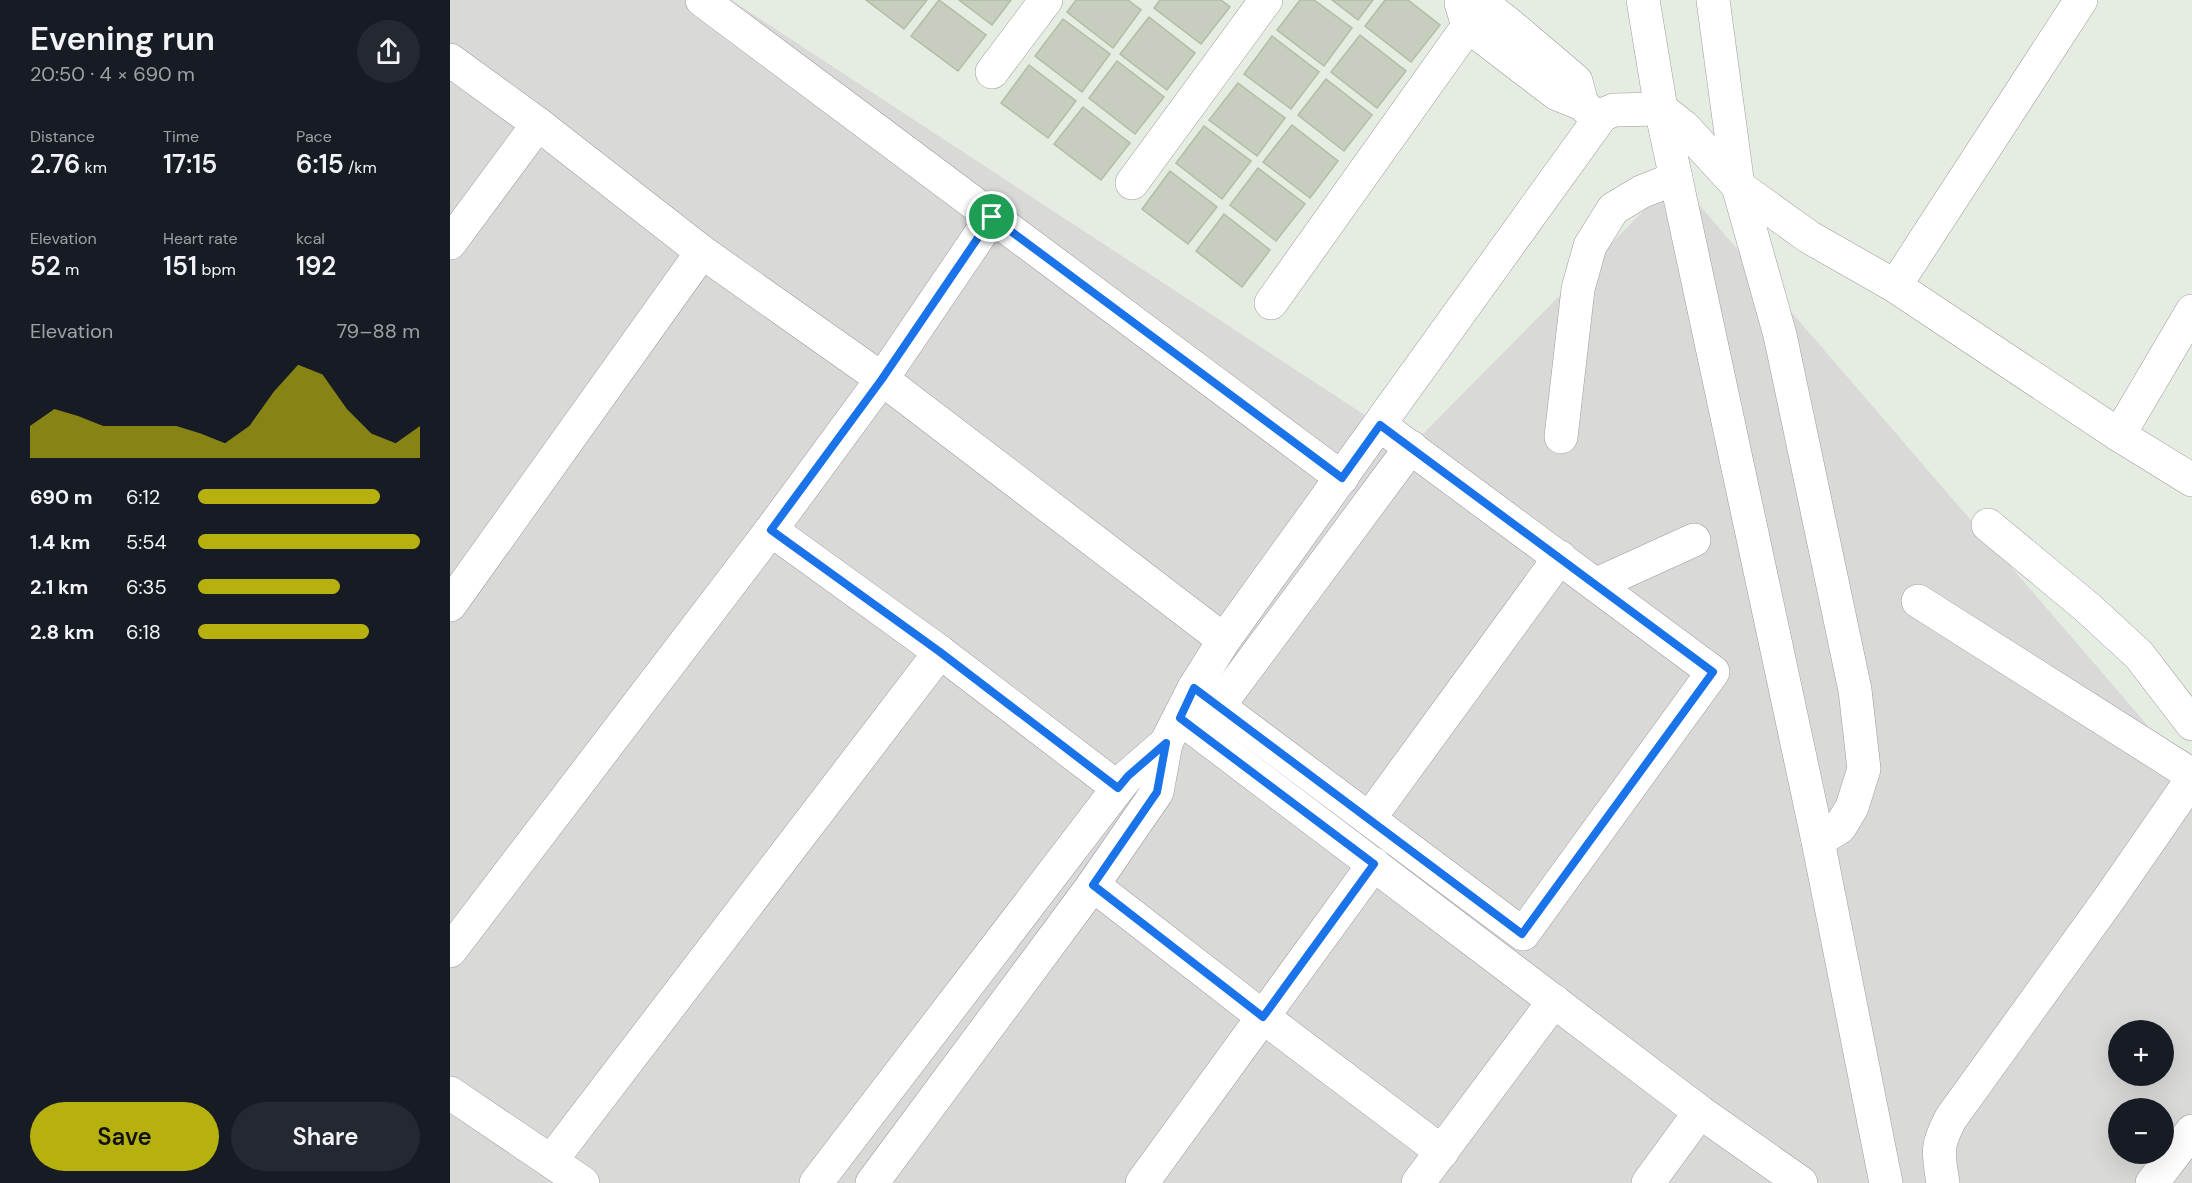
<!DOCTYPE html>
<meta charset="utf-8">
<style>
:root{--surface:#171b24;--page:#242831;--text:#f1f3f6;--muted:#9ea1a6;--accent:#b7b10f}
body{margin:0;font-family:"DM Sans",sans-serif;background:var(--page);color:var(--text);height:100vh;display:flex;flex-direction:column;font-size:22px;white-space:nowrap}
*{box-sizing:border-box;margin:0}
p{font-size:20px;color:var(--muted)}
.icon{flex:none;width:33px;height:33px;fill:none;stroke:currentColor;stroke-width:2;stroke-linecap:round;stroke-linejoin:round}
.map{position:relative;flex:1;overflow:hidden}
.details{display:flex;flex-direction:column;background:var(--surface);width:450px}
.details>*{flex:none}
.buttons{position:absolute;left:1658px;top:1020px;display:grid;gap:12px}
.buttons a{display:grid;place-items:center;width:66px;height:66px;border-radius:50%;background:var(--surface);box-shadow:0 6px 24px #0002;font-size:30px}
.pin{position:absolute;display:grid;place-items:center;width:51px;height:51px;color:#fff;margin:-26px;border:3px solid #fff;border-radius:50%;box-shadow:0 2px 6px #0007}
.round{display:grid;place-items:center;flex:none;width:63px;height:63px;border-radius:32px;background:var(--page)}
.overview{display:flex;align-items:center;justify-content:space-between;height:102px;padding:0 30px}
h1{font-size:33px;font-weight:600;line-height:45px}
.metrics{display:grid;grid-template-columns:repeat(3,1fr);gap:9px;height:102px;padding:6px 30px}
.metrics div{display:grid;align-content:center}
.metrics b{font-size:26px;font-weight:600}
.metrics small{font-size:16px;font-weight:400}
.metrics p{font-size:16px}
.chart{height:168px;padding:12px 30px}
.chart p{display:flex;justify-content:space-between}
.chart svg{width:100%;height:108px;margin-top:6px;fill:var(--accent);opacity:.7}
.primary-button{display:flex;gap:12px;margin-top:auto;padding:12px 30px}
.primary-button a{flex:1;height:69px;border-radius:36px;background:var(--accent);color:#111;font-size:24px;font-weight:600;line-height:69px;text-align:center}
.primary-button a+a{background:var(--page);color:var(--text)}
ul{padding:0 30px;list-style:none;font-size:20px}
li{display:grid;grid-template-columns:96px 72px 1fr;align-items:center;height:45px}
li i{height:15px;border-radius:8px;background:var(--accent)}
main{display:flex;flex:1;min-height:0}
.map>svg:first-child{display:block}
.residential{fill:#d9d9d8;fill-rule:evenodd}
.building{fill:#c7cebf;stroke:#b3bca5;stroke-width:1.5}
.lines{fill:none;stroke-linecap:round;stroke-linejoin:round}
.minor-casing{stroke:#9c9c9c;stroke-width:34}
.minor{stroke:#fff;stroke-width:33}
.route-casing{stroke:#fff;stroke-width:12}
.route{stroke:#1a73e8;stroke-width:8}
</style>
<main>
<section class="details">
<div class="overview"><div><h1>Evening run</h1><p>20:50 · 4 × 690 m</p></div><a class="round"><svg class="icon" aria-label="share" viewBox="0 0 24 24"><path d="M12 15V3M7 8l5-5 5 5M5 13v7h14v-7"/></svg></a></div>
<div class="metrics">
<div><p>Distance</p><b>2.76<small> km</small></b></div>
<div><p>Time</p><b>17:15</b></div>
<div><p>Pace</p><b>6:15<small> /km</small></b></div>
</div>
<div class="metrics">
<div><p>Elevation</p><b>52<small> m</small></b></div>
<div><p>Heart rate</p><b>151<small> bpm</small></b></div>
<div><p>kcal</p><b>192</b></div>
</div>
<div class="chart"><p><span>Elevation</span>79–88 m</p>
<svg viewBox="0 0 160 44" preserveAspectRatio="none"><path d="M0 44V31L10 24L20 27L30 31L40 31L50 31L60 31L70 34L80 38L90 31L100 17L110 6L120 10L130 24L140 34L150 38L160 31V44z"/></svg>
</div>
<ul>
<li><b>690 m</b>6:12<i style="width:82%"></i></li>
<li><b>1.4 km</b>5:54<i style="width:100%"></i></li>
<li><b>2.1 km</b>6:35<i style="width:64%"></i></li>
<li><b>2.8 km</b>6:18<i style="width:77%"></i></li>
</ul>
<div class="primary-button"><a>Save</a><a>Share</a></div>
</section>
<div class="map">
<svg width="1742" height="1183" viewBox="0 0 1742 1183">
<rect width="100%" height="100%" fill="#e5ece1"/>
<path class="residential" d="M0,0H281L930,425L960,447L1226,178L1742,777V1183H0ZM1668,1030H1713V1076H1668ZM1668,1108H1713V1154H1668Z"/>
<g class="building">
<path d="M416,0H477L454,29Z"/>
<path d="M489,0L536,35L508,71L461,36Z"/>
<path d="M509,0H561L542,25Z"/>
<path d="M626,0H678L691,10L663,48L617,12Z"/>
<path d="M710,0H771L780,7L751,44L704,8Z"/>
<path d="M850,0H864L902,28L874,66L827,30Z"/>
<path d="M882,0H923L908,20Z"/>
<path d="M935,0H958L990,25L961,62L915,26Z"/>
<path d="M699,17L745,53L717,90L670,54Z"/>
<path d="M613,19L660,54L632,92L585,56Z"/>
<path d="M910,35L956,71L927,108L881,72Z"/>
<path d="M822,36L869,72L841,109L794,74Z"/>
<path d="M667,61L714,97L685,134L639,98Z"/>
<path d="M579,65L626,101L598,138L551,103Z"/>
<path d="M876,79L922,115L894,151L848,115Z"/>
<path d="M788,83L835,118L807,156L759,120Z"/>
<path d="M633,107L680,143L651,180L604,144Z"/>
<path d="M842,125L888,161L860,198L813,162Z"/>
<path d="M754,126L801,161L772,199L726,163Z"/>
<path d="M808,168L855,204L826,241L780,205Z"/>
<path d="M720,171L767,207L738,244L692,209Z"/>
<path d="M774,214L820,250L792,287L746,251Z"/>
</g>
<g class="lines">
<defs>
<g id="minor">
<path d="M252,0L892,478"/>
<path d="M1193,0L1211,109L1368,841L1436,1183"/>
<path d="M1263,0L1288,186L1330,335L1405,690L1414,769L1402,807L1390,827L1368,841"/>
<path d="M0,60L88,124L252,252L432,379L774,640"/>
<path d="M542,72L596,0"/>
<path d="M1132,104L1126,81L1060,25L1033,4L1011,3L1018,26L1107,94L1132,104L1148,119"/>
<path d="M682,183L816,0"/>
<path d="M0,243L88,124"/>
<path d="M1445,286L1631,0"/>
<path d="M821,303L1018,26"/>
<path d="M1669,435L1742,311"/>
<path d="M1111,437L1128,289L1140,246L1163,209L1191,192L1226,178"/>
<path d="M1538,525L1638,608L1689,655L1742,724"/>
<path d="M321,530L490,652L668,788"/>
<path d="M1147,584L1244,540"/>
<path d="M1468,601L1742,775"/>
<path d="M0,605L252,252"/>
<path d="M744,688L1073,934L1263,672L930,425"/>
<path d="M768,707L961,447"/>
<path d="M730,718L1250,1112L1351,1183"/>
<path d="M919,819L1110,557"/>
<path d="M643,885L813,1017L992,1152"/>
<path d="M0,951L321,530L432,379L542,217"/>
<path d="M0,1093L133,1183"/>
<path d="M101,1161L490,652"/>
<path d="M366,1183L668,788L678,776L716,743L744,688L774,640L1152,115L1164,110L1211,109L1234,127L1288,186L1359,237L1445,286L1669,435L1742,480"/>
<path d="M422,1183L643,885L707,792L716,743"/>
<path d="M692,1183L924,864"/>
<path d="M968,1183L1104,1001"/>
<path d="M1198,1183L1250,1112"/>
<path d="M1493,1183C1488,1152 1486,1146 1501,1118L1659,899L1742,779"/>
<path d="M1702,1183L1742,1131"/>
</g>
</defs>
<use href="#minor" class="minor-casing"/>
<use href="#minor" class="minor"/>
</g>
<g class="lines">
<defs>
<path id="route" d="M542,217L892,478L930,425L1263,672L1072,934L744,688L730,718L924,864L813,1017L643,885L707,792L716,743L678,776L668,788L490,652L321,530L432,379Z"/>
</defs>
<use href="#route" class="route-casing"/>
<use href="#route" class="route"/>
</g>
</svg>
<div class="buttons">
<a>+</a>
<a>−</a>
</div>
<div class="pin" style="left:542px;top:217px;background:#1e9e55"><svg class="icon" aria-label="arrive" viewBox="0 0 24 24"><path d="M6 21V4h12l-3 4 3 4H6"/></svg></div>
</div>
</main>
